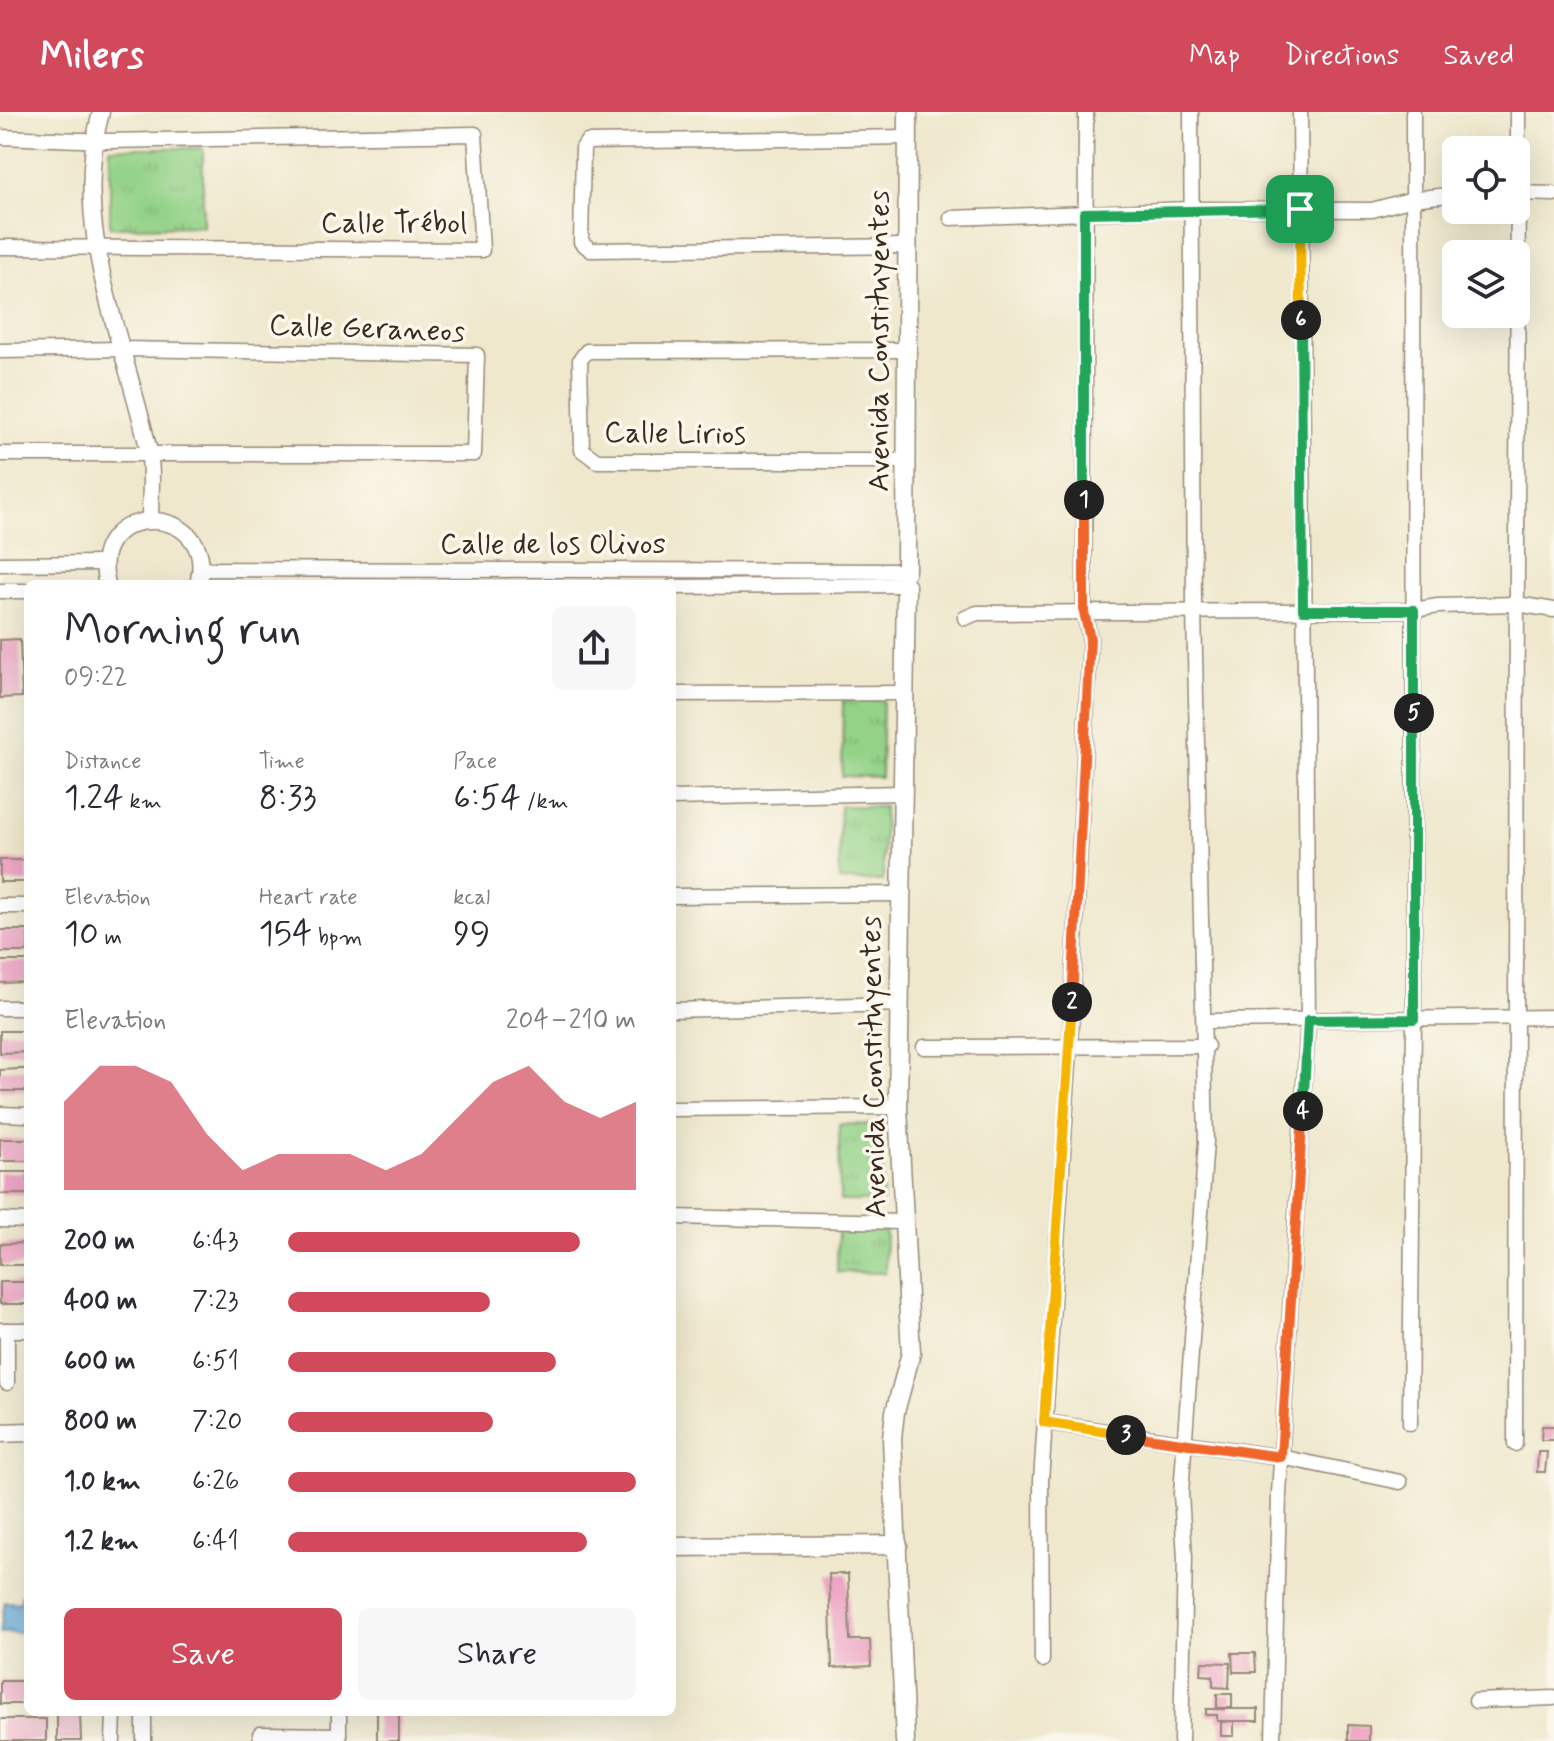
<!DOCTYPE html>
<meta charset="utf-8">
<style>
:root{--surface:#fff;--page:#f7f7f7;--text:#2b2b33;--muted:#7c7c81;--accent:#d1495b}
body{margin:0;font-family:Mynerve,sans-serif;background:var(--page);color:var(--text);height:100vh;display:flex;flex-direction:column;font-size:30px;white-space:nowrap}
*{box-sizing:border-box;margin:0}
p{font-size:26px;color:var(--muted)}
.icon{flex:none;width:44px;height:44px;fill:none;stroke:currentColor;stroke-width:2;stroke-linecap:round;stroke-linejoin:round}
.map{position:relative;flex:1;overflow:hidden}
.panel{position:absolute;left:24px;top:468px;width:652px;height:1136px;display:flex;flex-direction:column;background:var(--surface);border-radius:12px;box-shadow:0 8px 32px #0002}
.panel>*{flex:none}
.tools{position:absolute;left:1442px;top:24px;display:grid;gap:16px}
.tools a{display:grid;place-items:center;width:88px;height:88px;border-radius:12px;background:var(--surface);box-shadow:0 8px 32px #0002;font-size:40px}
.pin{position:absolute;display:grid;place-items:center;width:68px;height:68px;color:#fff;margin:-34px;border-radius:16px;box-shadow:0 4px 12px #0006}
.km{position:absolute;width:40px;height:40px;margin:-20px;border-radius:50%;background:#222;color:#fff;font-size:22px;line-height:40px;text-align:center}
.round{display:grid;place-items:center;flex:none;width:84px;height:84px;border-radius:12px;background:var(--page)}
.overview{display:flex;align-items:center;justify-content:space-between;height:136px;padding:0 40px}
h1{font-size:44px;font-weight:600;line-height:60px}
.metrics{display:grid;grid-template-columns:repeat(3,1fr);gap:12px;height:136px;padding:8px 40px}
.metrics div{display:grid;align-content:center}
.metrics b{font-size:34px;font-weight:600}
.metrics small{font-size:22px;font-weight:400}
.metrics p{font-size:22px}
.chart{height:224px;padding:16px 40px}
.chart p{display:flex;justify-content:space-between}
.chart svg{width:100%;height:144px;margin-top:8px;fill:var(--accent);opacity:.7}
.primary-button{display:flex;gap:16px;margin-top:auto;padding:16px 40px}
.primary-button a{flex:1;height:92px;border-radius:12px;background:var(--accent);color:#fff;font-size:32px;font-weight:600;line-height:92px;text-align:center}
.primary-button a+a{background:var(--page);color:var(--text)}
ul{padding:0 40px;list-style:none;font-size:26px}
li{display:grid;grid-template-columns:128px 96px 1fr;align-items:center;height:60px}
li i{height:20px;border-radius:10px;background:var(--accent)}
header{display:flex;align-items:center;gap:48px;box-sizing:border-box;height:112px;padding:0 40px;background:var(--accent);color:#fff}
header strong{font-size:38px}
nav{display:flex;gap:44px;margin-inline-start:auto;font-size:28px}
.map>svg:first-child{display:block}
.grass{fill:url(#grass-tufts);stroke:#677e52;stroke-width:2}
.water{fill:url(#water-ripples);stroke:#4e6a7c;stroke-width:2}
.building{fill:#eda4c4}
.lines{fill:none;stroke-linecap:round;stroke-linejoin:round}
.minor-casing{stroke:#958976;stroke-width:17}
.tertiary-casing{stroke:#958976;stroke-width:19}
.secondary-casing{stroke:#958976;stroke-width:21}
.minor{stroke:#fff;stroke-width:14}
.tertiary{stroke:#fff;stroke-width:16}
.secondary{stroke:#fff;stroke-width:18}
.split-1-casing{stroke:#fff;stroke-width:16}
.split-2-casing{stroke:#fff;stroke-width:16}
.split-3-casing{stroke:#fff;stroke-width:16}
.split-4-casing{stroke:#fff;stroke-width:16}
.split-5-casing{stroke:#fff;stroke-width:16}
.split-6-casing{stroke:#fff;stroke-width:16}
.split-7-casing{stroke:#fff;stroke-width:16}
.split-1{stroke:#22a559;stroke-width:10}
.split-2{stroke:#f0652b;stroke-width:10}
.split-3{stroke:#f5b400;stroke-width:10}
.split-4{stroke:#f0652b;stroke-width:10}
.split-5{stroke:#22a559;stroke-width:10}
.split-6{stroke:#22a559;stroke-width:10}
.split-7{stroke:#f5b400;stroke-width:10}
.labels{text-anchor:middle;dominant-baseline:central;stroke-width:7;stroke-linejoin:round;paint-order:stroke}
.street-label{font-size:30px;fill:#3b2a1e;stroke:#fbf7ec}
</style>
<header>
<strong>Milers</strong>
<nav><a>Map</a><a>Directions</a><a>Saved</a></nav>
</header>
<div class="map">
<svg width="1554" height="1629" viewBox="0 0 1554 1629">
<defs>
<pattern id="grass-tufts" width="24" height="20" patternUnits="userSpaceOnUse" patternTransform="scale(2)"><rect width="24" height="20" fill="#93d287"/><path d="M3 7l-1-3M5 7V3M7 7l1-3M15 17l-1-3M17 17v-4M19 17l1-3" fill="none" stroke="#80b474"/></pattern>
<pattern id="water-ripples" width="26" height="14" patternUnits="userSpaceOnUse" patternTransform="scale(2)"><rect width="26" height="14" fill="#62a9d9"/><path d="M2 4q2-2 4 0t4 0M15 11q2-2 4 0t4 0" fill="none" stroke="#528aaf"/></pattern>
</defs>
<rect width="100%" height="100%" fill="#fbf7ec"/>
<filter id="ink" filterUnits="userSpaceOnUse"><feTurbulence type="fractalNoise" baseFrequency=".0125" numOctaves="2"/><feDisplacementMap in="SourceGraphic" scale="16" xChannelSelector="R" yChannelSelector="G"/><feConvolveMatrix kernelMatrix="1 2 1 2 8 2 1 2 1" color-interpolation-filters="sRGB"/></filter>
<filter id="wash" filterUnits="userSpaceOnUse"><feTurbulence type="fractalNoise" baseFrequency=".006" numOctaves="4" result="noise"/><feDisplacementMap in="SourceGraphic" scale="32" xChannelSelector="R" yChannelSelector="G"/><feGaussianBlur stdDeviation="1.8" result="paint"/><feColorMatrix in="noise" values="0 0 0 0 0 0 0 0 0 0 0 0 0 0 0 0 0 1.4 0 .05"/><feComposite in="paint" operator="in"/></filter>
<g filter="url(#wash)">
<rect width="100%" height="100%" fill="#efe8cd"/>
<g class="grass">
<path d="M110,36H203V114L110,115Z"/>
<path d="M843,587L883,588L881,665L842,664Z"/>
<path d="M840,694L884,695L883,769L839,768Z"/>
<path d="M839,1012L882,1013L883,1089H840Z"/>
<path d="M838,1117L886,1118L885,1161L837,1160Z"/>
</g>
<path class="water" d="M21,1483H28L26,1521H0L5,1490H21Z"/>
<g id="blocks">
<g class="building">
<path d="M20,527L22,585L0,586V528Z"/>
<rect x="0" y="748" width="28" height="22"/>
<rect x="0" y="818" width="28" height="22"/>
<path d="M0,849H28V870L0,871Z"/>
<path d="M0,919H28V940L0,941Z"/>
<path d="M20,957H28V979H0V958Z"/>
<rect x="0" y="1027" width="28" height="22"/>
<rect x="0" y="1060" width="28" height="22"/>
<path d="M28,1131V1153H0V1132Z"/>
<rect x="0" y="1170" width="28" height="22"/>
<path d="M1542,1314H1554V1328H1541Z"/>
<path d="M1538,1340H1547L1545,1360H1537Z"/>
<path d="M829,1462H848L850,1528H870L871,1554L832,1556Z"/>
<path d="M1232,1541H1255L1256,1560H1233Z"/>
<path d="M1202,1550L1230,1551L1229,1576L1213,1575V1564L1201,1563Z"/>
<rect x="0" y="1569" width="28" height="23"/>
<rect x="1217" y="1582" width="15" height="14"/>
<path d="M1206,1597H1258V1609H1217V1603H1206Z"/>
<path d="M57,1600H80L81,1629H57Z"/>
<rect x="377" y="1600" width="22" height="29"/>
<rect x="0" y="1607" width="46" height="22"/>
<path d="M1234,1609V1624H1221V1610Z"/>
<path d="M1348,1613L1369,1614V1629H1348Z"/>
</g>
</g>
</g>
<g filter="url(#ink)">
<use href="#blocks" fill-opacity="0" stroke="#958976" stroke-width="2"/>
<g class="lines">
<defs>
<g id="minor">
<path d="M0,25L107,29L475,22L482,138L0,135"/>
<path d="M908,25L587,30L583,36L581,130L591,138L909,134"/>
<path d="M1516,81L1554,82"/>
<path d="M951,106L1192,97L1372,98L1413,87L1456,82"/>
<path d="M0,239L123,237L477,243L474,342H0"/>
<path d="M907,349H597L582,338L580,248L587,239L909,238"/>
<path d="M0,452L104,451"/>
<path d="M200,457L906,459"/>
<path d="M672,475L906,473"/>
<path d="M0,479H28"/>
<path d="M965,506L977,501L1414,498L1438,494L1517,492L1554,498"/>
<path d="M672,582L903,581"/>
<path d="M672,686L902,681"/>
<path d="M672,784L901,782"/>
<path d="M0,794H28"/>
<path d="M0,896H28"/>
<path d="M672,898L899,892"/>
<path d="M1206,909L1554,905"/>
<path d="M924,935L1207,934"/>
<path d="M672,997L898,995"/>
<path d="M0,1002L28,1003"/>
<path d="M672,1105L902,1110"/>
<path d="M0,1108L28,1109"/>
<path d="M0,1218H28"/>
<path d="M7,1218V1271"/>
<path d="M1044,1310L1281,1345L1400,1370"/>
<path d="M1410,1311L1414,907L1413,0"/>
<path d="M1515,1332L1518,0"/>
<path d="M1042,1548L1041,1369L1070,935L1090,527L1084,500L1086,0"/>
<path d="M1476,1589L1554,1586"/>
<path d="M260,1622L339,1623"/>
<path d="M113,1629L114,1600"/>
<path d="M144,1629V1600"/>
<path d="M339,1629V1600"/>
<path d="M1181,1629L1185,1445L1181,1382L1206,1029L1194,498L1191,0"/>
<path d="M1273,1629L1279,1382L1308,908L1300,0"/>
</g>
<g id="tertiary">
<path d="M101,0C69,116 125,228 149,340C153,361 150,385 150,407"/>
<path d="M107,472C85,387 220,389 198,472"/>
</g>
<g id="secondary">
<path d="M906,459L908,0"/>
<path d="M0,1321L28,1320"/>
<path d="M672,1435L898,1433"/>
<path d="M905,1629L892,1326L895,1300L911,1241L898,995L906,473"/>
</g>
</defs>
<use href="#minor" class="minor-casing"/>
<use href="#tertiary" class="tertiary-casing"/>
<use href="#secondary" class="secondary-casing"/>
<use href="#minor" class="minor"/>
<use href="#tertiary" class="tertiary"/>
<use href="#secondary" class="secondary"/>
</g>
</g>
<g class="lines" filter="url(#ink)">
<defs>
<path id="split-1" d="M1084,388V101L1300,97"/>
<path id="split-2" d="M1072,890L1090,527L1084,500V388"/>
<path id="split-3" d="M1072,890L1044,1310L1126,1323"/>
<path id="split-4" d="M1126,1323L1281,1345L1303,999"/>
<path id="split-5" d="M1303,999L1308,908L1414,907V601"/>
<path id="split-6" d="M1301,208L1303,498H1414V601"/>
<path id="split-7" d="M1300,97L1301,208"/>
</defs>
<use href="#split-1" class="split-1-casing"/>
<use href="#split-2" class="split-2-casing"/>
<use href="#split-3" class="split-3-casing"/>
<use href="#split-4" class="split-4-casing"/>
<use href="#split-5" class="split-5-casing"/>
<use href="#split-6" class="split-6-casing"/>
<use href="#split-7" class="split-7-casing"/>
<use href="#split-1" class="split-1"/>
<use href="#split-2" class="split-2"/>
<use href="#split-3" class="split-3"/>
<use href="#split-4" class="split-4"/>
<use href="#split-5" class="split-5"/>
<use href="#split-6" class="split-6"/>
<use href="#split-7" class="split-7"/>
</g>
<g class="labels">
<g class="street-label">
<text x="394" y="111">Calle Trébol</text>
<text transform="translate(367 217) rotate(2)">Calle Geraneos</text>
<text transform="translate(879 229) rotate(-90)">Avenida Constituyentes</text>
<text transform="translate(675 322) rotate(1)">Calle Lirios</text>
<text x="553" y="432">Calle de los Olivos</text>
<text transform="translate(874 955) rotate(-91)">Avenida Constituyentes</text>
</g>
</g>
</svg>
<div class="tools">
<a><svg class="icon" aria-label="locate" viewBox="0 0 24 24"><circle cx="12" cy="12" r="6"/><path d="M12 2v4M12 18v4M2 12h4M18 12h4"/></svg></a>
<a><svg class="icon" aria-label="layers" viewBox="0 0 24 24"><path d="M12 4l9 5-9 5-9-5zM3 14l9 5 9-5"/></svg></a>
</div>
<div class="pin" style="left:1300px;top:97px;background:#1e9e55"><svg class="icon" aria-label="arrive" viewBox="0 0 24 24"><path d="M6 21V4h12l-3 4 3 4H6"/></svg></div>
<b class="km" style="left:1084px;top:388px">1</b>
<b class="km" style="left:1072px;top:890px">2</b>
<b class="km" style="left:1126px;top:1323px">3</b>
<b class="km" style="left:1303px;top:999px">4</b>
<b class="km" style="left:1414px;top:601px">5</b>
<b class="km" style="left:1301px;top:208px">6</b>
<section class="panel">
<div class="overview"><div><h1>Morning run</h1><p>09:22</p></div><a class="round"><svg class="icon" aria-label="share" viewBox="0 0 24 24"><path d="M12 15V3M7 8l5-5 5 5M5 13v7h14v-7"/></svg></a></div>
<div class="metrics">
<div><p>Distance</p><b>1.24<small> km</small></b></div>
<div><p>Time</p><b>8:33</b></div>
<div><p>Pace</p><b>6:54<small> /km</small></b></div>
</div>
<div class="metrics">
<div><p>Elevation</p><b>10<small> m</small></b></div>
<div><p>Heart rate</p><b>154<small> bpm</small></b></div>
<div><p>kcal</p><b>99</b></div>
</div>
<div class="chart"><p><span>Elevation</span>204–210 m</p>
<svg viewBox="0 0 160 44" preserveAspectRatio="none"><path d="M0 44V17L10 6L20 6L30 11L40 27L50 38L60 33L70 33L80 33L90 38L100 33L110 22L120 11L130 6L140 17L150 22L160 17V44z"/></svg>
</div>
<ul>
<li><b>200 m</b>6:43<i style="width:84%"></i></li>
<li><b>400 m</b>7:23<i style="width:58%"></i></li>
<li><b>600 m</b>6:51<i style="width:77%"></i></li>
<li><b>800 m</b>7:20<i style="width:59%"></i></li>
<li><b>1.0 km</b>6:26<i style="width:100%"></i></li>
<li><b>1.2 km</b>6:41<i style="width:86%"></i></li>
</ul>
<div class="primary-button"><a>Save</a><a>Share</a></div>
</section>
</div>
